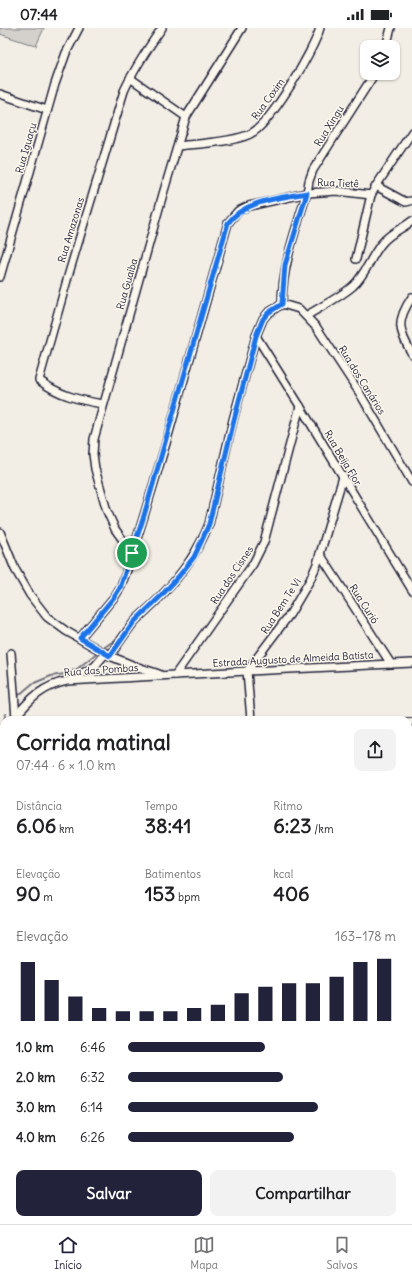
<!DOCTYPE html>
<html lang="pt">
<meta charset="utf-8">
<style>
:root{--surface:#fff;--page:#f2f2f2;--text:#202124;--muted:#757577;--line:#e0e0e0;--accent:#22223b}
body{margin:0;font-family:Delius,sans-serif;background:var(--page);color:var(--text);height:100vh;display:flex;flex-direction:column;font-size:15px;white-space:nowrap}
*{box-sizing:border-box;margin:0}
p{font-size:13px;color:var(--muted)}
.icon{flex:none;width:22px;height:22px;fill:none;stroke:currentColor;stroke-width:2;stroke-linecap:round;stroke-linejoin:round}
.map{position:relative;flex:1;overflow:hidden}
.drawer{position:absolute;left:0px;top:688px;width:412px;height:508px;display:flex;flex-direction:column;background:var(--surface);border-radius:12px 12px 0 0;box-shadow:0 1px 3px #0004}
.drawer>*{flex:none}
.tools{position:absolute;left:360px;top:12px;display:grid;gap:8px}
.tools a{display:grid;place-items:center;width:40px;height:40px;border-radius:8px;background:var(--surface);box-shadow:0 1px 3px #0004;font-size:20px}
.pin{position:absolute;display:grid;place-items:center;width:34px;height:34px;color:#fff;margin:-17px;border:2px solid #fff;border-radius:50%;box-shadow:0 1px 4px #0007}
.round{display:grid;place-items:center;flex:none;width:42px;height:42px;border-radius:8px;background:var(--page)}
.headline{display:flex;align-items:center;justify-content:space-between;height:68px;padding:0 16px}
h1{font-size:22px;font-weight:700;line-height:30px}
.stats{display:grid;grid-template-columns:repeat(3,1fr);gap:6px;height:68px;padding:4px 16px}
.stats div{display:grid;align-content:center}
.stats b{font-size:20px;font-weight:700}
.stats small{font-size:11px;font-weight:400}
.stats p{font-size:11px}
.chart{height:112px;padding:8px 16px}
.chart p{display:flex;justify-content:space-between}
.chart svg{width:100%;height:72px;margin-top:4px;stroke:var(--accent);stroke-width:6}
.button{display:flex;gap:8px;margin-top:auto;padding:8px 16px}
.button a{flex:1;height:46px;border-radius:8px;background:var(--accent);color:#fff;font-size:16px;font-weight:700;line-height:46px;text-align:center}
.button a+a{background:var(--page);color:var(--text)}
ul{padding:0 16px;list-style:none;font-size:13px}
li{display:grid;grid-template-columns:64px 48px 1fr;align-items:center;height:30px}
li i{height:10px;border-radius:5px;background:var(--accent)}
.status{display:flex;justify-content:space-between;align-items:center;height:28px;padding:0 20px;background:var(--surface);direction:ltr}
.status svg{height:11px;fill:currentColor}
.dock{display:flex;justify-content:space-around;align-items:center;height:56px;border-top:1px solid var(--line);background:var(--surface);font-size:11px;color:var(--muted)}
.dock a{display:grid;justify-items:center;gap:2px}
.dock .selected{color:var(--accent)}
.map>svg:first-child{display:block}
.green{fill:#d4d1cc;stroke:#7b7a84}
.lines{fill:none;stroke-linecap:round;stroke-linejoin:round}
.stream{stroke:#76747f;stroke-width:2}
.minor-casing{stroke:#22223b;stroke-width:10}
.tertiary-casing{stroke:#22223b;stroke-width:12}
.minor{stroke:#fbf7ec;stroke-width:7}
.tertiary{stroke:#fbf7ec;stroke-width:9}
.route-casing{stroke:#fff;stroke-width:8}
.route{stroke:#1a73e8;stroke-width:5}
.labels{text-anchor:middle;dominant-baseline:central;stroke-width:3;stroke-linejoin:round;paint-order:stroke}
.street-label{font-size:10px;fill:#22223b;stroke:#fbf7ec}
</style>
<div class="status"><b>07:44</b><svg viewBox="0 0 49 12"><path d="M0 12V9h3v3zM5 12V6h3v6zM10 12V3h3v9zM15 12V0h3v12zM26 1h20v11H26zM47 4h2v5h-2z"/></svg></div>
<div class="map">
<svg width="412" height="1196" viewBox="0 0 412 1196">
<rect width="100%" height="100%" fill="#f2eee5"/>
<filter id="ink" filterUnits="userSpaceOnUse"><feTurbulence type="fractalNoise" baseFrequency=".025" numOctaves="2"/><feDisplacementMap in="SourceGraphic" scale="8" xChannelSelector="R" yChannelSelector="G"/><feConvolveMatrix kernelMatrix="1 2 1 2 8 2 1 2 1" color-interpolation-filters="sRGB"/></filter>
<g filter="url(#ink)">
<path class="green" d="M0,0H44L36,18L0,6Z"/>
<g class="lines">
<g class="stream">
<path d="M102,621L118,610"/>
<path d="M19,667L32,656L51,648L65,646L77,641L98,624"/>
<path d="M4,692L6,686"/>
<path d="M0,705L4,693"/>
</g>
<defs>
<g id="minor">
<path d="M386,19L391,0"/>
<path d="M130,50L186,89"/>
<path d="M0,66L47,82"/>
<path d="M178,118C196,116 234,114 250,106C270,97 314,22 320,0"/>
<path d="M376,158L402,172L406,174L410,173"/>
<path d="M356,231L371,167L376,158L412,104"/>
<path d="M0,249L55,56L66,25L79,0"/>
<path d="M412,269C396,293 398,302 412,326"/>
<path d="M282,276C282,238 296,201 307,165L309,153L313,142L375,45"/>
<path d="M282,276L299,281L317,300L359,364L412,454"/>
<path d="M306,288C322,278 339,270 353,258C366,246 371,228 382,215C391,204 402,201 412,193"/>
<path d="M256,308L300,378L412,562"/>
<path d="M103,376C79,372 58,367 39,352L69,245L124,63C134,41 148,20 162,0"/>
<path d="M0,504L15,541L30,567L47,589L66,603L110,628L132,637L159,646"/>
<path d="M132,525L115,501L107,483L95,441L93,426L94,411L163,166L186,89L242,0"/>
<path d="M320,526L391,636"/>
<path d="M80,610L115,568L120,560L126,545L143,491L166,415L228,195L238,183L249,178L307,165L337,163L371,167"/>
<path d="M11,625L16,690"/>
<path d="M110,628C118,616 126,604 135,593C144,584 154,576 162,567C183,545 198,524 209,496L233,392L256,308L263,291L268,285L282,276"/>
<path d="M175,647L253,536L264,514L300,378"/>
<path d="M70,652L95,638L106,625"/>
<path d="M16,688C31,670 43,658 67,653L247,643L412,635"/>
<path d="M251,692L247,643L290,586L310,552L317,536L343,449"/>
<path d="M408,694H412"/>
<path d="M408,771L412,786"/>
<path d="M0,830L4,777"/>
<path d="M408,833H412"/>
<path d="M408,915L412,916"/>
<path d="M408,969L412,966"/>
<path d="M408,1110L412,1106"/>
<path d="M58,1192L61,1196"/>
<path d="M180,1192L184,1196"/>
<path d="M158,1196L164,1192"/>
<path d="M387,1196L389,1192"/>
</g>
<g id="tertiary">
<path d="M408,742L412,741"/>
<path d="M0,898L4,895"/>
</g>
</defs>
<use href="#minor" class="minor-casing"/>
<use href="#tertiary" class="tertiary-casing"/>
<use href="#minor" class="minor"/>
<use href="#tertiary" class="tertiary"/>
</g>
</g>
<g class="lines" filter="url(#ink)">
<defs>
<path id="route" d="M307,165L285,237L282,276L268,285L263,291L256,308L234,392L209,496L202,512L194,529L179,548L161,568L134,594L110,628L80,610L115,568L120,560L143,491L228,195C245,172 281,170 307,165Z"/>
</defs>
<use href="#route" class="route-casing"/>
<use href="#route" class="route"/>
</g>
<g class="labels">
<g class="street-label">
<text transform="translate(268 71) rotate(-54)">Rua Coxim</text>
<text transform="translate(329 98) rotate(-58)">Rua Xingu</text>
<text transform="translate(26 120) rotate(-74)">Rua Iguaçu</text>
<text transform="translate(338 155) rotate(2)">Rua Tietê</text>
<text transform="translate(71 202) rotate(-73)">Rua Amazonas</text>
<text transform="translate(127 256) rotate(-74)">Rua Guaíba</text>
<text transform="translate(362 352) rotate(58)">Rua dos Canários</text>
<text transform="translate(343 430) rotate(59)">Rua Beija Flor</text>
<text transform="translate(232 547) rotate(-56)">Rua dos Cisnes</text>
<text transform="translate(364 576) rotate(57)">Rua Curió</text>
<text transform="translate(281 578) rotate(-57)">Rua Bem Te Vi</text>
<text transform="translate(293 631) rotate(-3)">Estrada Augusto de Almeida Batista</text>
<text transform="translate(101 642) rotate(-4)">Rua das Pombas</text>
</g>
</g>
</svg>
<div class="tools">
<a><svg class="icon" aria-label="layers" viewBox="0 0 24 24"><path d="M12 4l9 5-9 5-9-5zM3 14l9 5 9-5"/></svg></a>
</div>
<div class="pin" style="left:132px;top:525px;background:#1e9e55"><svg class="icon" aria-label="arrive" viewBox="0 0 24 24"><path d="M6 21V4h12l-3 4 3 4H6"/></svg></div>
<section class="drawer">
<div class="headline"><div><h1>Corrida matinal</h1><p>07:44 · 6 × 1.0 km</p></div><a class="round"><svg class="icon" aria-label="share" viewBox="0 0 24 24"><path d="M12 15V3M7 8l5-5 5 5M5 13v7h14v-7"/></svg></a></div>
<div class="stats">
<div><p>Distância</p><b>6.06<small> km</small></b></div>
<div><p>Tempo</p><b>38:41</b></div>
<div><p>Ritmo</p><b>6:23<small> /km</small></b></div>
</div>
<div class="stats">
<div><p>Elevação</p><b>90<small> m</small></b></div>
<div><p>Batimentos</p><b>153<small> bpm</small></b></div>
<div><p>kcal</p><b>406</b></div>
</div>
<div class="chart"><p><span>Elevação</span>163–178 m</p>
<svg viewBox="0 0 160 44" preserveAspectRatio="none"><path d="M5 44V8M15 44V19M25 44V29M35 44V36M45 44V38M55 44V38M65 44V38M75 44V36M85 44V34M95 44V27M105 44V23M115 44V21M125 44V21M135 44V17M145 44V8M155 44V6"/></svg>
</div>
<ul>
<li><b>1.0 km</b>6:46<i style="width:51%"></i></li>
<li><b>2.0 km</b>6:32<i style="width:58%"></i></li>
<li><b>3.0 km</b>6:14<i style="width:71%"></i></li>
<li><b>4.0 km</b>6:26<i style="width:62%"></i></li>
</ul>
<div class="button"><a>Salvar</a><a>Compartilhar</a></div>
</section>
</div>
<nav class="dock">
<a class="selected"><svg class="icon" aria-label="home" viewBox="0 0 24 24"><path d="M3 11l9-7 9 7M6 9v11h12V9"/></svg>Início</a>
<a><svg class="icon" aria-label="map" viewBox="0 0 24 24"><path d="M3 6l6-2 6 2 6-2v14l-6 2-6-2-6 2zM9 4v14M15 6v14"/></svg>Mapa</a>
<a><svg class="icon" aria-label="saved" viewBox="0 0 24 24"><path d="M7 4h10v16l-5-4-5 4z"/></svg>Salvos</a>
</nav>
